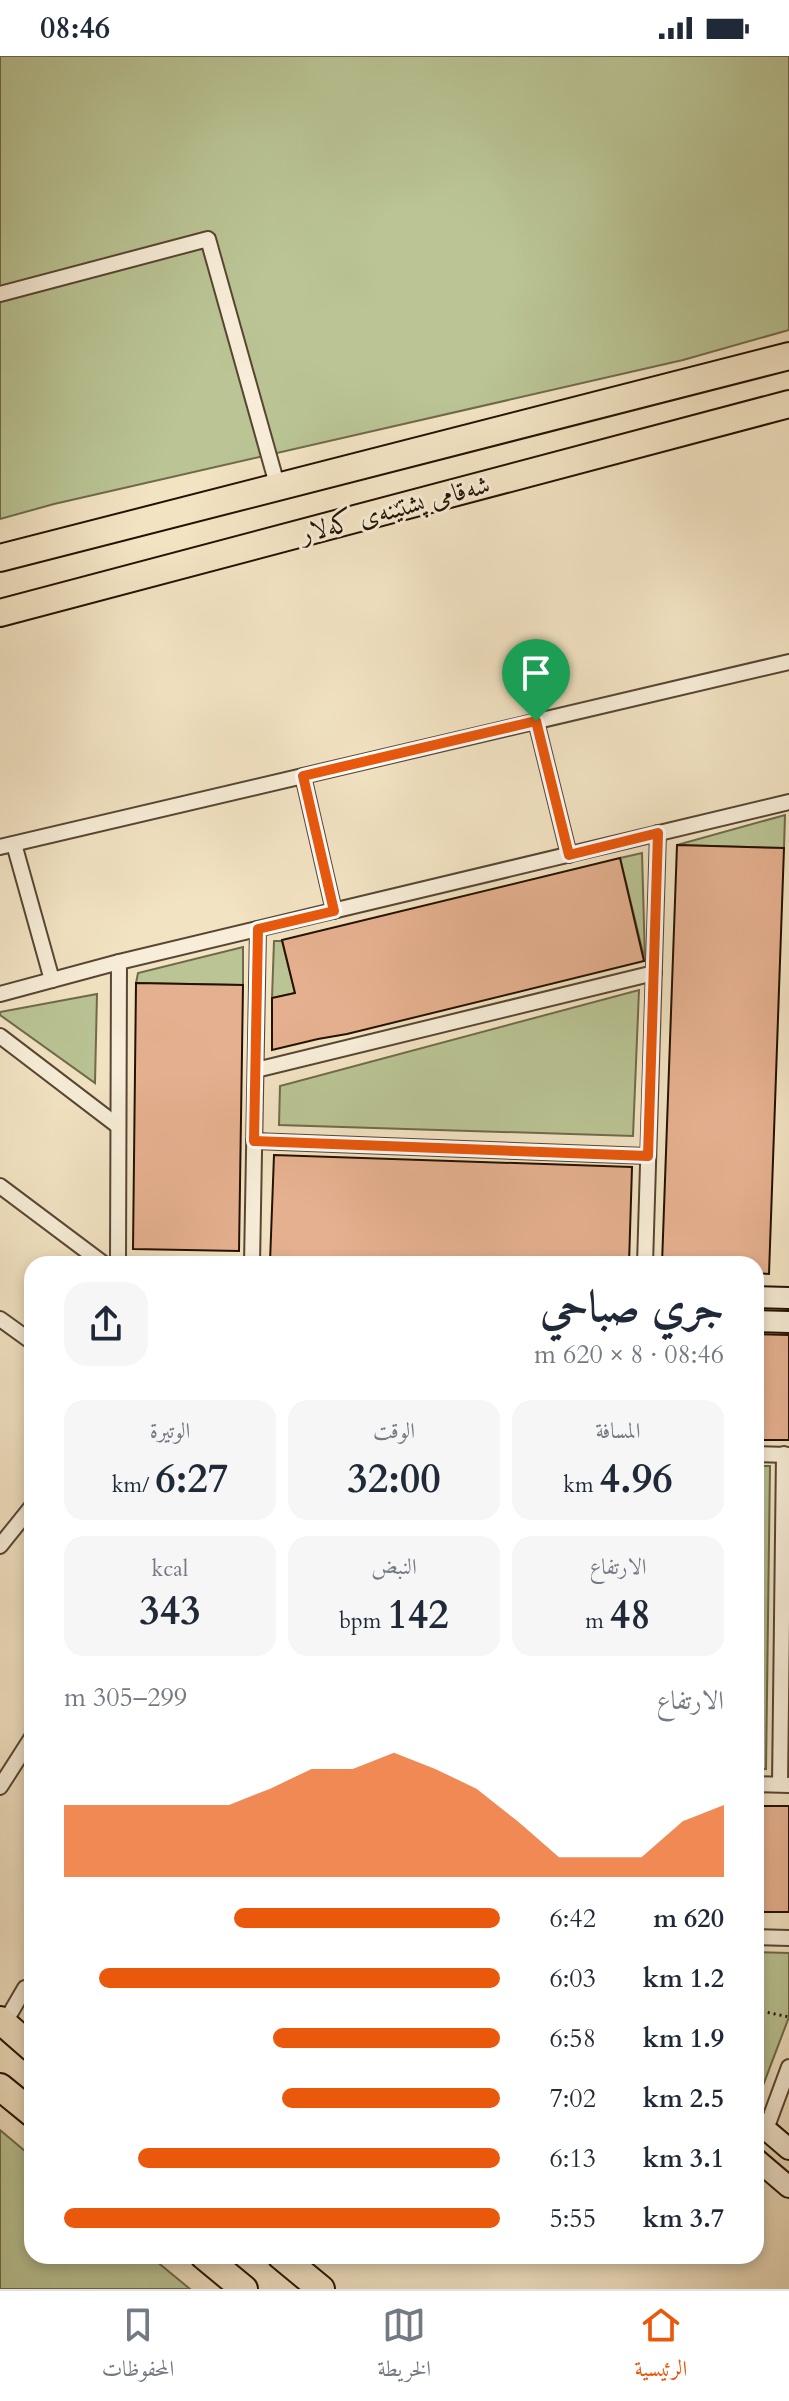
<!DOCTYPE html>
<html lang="ar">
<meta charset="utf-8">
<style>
:root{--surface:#fff;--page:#f6f6f7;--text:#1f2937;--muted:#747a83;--line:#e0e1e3;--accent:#ea580c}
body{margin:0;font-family:Cardo,Amiri,serif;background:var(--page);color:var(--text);direction:rtl;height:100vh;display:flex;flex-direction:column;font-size:30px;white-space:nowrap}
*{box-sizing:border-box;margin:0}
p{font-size:26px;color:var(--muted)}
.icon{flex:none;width:44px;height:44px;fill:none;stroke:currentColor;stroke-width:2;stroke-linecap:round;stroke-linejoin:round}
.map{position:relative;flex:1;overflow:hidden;direction:ltr}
.details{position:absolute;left:24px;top:1200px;width:740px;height:1008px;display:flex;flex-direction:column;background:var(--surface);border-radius:24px;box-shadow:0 4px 12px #0003;direction:rtl}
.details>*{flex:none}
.pin{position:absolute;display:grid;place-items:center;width:68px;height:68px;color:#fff;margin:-82px -34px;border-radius:50% 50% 50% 0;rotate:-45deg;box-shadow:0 0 8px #0007}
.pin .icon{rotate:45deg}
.round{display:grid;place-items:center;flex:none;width:84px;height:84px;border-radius:24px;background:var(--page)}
.summary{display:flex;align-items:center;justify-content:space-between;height:136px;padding:0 40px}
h1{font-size:44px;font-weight:700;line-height:60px}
.stats{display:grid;grid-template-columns:repeat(3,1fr);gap:12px;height:136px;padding:8px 40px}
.stats div{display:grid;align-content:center;border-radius:20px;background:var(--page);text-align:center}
.stats b{font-size:40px;font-weight:700}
.stats small{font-size:22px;font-weight:400}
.stats p{font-size:22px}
.chart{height:224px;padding:16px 40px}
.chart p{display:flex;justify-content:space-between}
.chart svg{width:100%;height:144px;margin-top:8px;fill:var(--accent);opacity:.7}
ul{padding:0 40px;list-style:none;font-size:26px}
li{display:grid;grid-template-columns:128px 96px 1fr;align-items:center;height:60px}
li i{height:20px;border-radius:10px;background:var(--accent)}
.status{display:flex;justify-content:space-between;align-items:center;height:56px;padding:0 40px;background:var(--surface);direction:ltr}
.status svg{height:22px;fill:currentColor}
.tab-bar{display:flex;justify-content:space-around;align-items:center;height:112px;border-top:2px solid var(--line);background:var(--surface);font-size:22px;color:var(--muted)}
.tab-bar a{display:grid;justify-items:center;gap:4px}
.tab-bar .selected{color:var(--accent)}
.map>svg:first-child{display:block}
.green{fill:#bac494;stroke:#706a4a;stroke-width:2}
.building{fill:#e5b08f;stroke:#251101;stroke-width:2}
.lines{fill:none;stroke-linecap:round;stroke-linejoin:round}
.street-casing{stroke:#584632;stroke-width:18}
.secondary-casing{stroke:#251101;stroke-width:24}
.highway-casing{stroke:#251101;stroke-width:30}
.path{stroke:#251101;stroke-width:3;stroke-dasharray:2 4;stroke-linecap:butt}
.street{stroke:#f7edd8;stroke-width:14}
.secondary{stroke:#f7edd8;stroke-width:20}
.highway{stroke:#f2e3c3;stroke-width:26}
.route-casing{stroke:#fff;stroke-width:16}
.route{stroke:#ea580c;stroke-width:10}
.labels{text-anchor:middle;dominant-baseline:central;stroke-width:6;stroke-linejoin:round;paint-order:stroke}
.street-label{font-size:26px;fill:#251101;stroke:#f7edd8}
</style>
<div class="status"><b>08:46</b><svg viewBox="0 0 49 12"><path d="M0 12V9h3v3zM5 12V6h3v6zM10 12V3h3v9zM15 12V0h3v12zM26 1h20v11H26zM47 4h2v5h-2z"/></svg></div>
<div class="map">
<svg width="789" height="2233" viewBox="0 0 789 2233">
<rect width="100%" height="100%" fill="#f2e3c3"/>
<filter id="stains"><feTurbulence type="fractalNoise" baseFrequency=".0025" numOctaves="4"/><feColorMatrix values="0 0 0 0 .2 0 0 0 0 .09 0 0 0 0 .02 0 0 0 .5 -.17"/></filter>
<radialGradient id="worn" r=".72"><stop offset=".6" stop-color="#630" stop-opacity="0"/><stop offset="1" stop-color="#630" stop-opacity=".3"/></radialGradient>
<g class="green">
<path d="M0,0H789V274L683,304L54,448L0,463Z"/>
<path d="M785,759L784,792L677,789Z"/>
<path d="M642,797L645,905L620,802Z"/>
<path d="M274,885H282L295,937L272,942Z"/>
<path d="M243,891V929L136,927L138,917Z"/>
<path d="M639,934L633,1080L279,1069L280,1030Z"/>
<path d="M97,938L95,1027L0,959V956Z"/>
<path d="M756,1410H770L766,1713H756Z"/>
<path d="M756,1896L789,1897V1961L756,2048Z"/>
<path d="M0,2074L32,2101V2200H150L190,2233H0Z"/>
</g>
<g class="building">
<path d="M677,789L784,792L769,1218L756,1217V1208H662Z"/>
<path d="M620,802L644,905L347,978L318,983L272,994V942L295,937L282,884Z"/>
<path d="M136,927L243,929L239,1195L133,1193Z"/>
<path d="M274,1099L632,1111L629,1208H341L270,1206Z"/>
<path d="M756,1278L789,1279V1384H756Z"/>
<rect x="756" y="1750" width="33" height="106"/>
</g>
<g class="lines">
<defs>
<g id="street">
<path d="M0,238L208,183L278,432"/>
<path d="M536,665L569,799"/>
<path d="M303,720L334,855"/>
<path d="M14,788L52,924"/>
<path d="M0,791L789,606"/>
<path d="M0,938L119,906L789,746"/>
<path d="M0,980L118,1070"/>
<path d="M256,1014L654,917"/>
<path d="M254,1085L648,1100"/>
<path d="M0,1130L104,1208"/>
<path d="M118,1208L119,906"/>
<path d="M252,1208L258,873"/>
<path d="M645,1208L658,777"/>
<path d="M0,1263L32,1286"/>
<path d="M756,1398L789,1399"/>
<path d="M0,1490L32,1450"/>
<path d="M756,1728L789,1729"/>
<path d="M780,1728L784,1398"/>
<path d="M0,1731L32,1681"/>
<path d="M756,1881L789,1882"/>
<path d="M4,1968L25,1932L32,1938"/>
<path d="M766,2073L789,2011"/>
</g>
<g id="secondary">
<path d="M756,1241L789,1242"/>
<path d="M756,1265L789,1266"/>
<path d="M756,2065L789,2093"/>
<path d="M756,2103L789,2131"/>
</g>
<g id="highway">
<path d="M0,502L789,300"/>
<path d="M0,557L789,348"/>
<path d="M0,1964L32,1992"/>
<path d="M0,2031L32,2057"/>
<path d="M204,2200L244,2233"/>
<path d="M281,2200L321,2233"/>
</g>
</defs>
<use href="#street" class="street-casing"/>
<use href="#secondary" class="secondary-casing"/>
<use href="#highway" class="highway-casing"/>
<path class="path" d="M756,1954L789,1961"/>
<use href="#street" class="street"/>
<use href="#secondary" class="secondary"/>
<use href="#highway" class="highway"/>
</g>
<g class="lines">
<defs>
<path id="route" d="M536,665L569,799L658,777L648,1100L254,1085L258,873L334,855L303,720Z"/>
</defs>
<use href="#route" class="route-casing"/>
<use href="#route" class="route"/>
</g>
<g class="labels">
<g class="street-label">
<text transform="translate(395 453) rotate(-15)">شەقامی پشتێنەی کەلار</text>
</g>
</g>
<rect width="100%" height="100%" filter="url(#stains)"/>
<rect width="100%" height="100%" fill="url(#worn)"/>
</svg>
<div class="pin" style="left:536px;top:665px;background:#1e9e55"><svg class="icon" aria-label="arrive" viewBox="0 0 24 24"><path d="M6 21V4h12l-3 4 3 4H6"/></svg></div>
<section class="details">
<div class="summary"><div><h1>جري صباحي</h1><p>08:46 · 8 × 620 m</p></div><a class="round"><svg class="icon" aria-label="share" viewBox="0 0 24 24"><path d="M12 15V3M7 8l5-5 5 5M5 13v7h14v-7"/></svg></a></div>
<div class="stats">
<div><p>المسافة</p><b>4.96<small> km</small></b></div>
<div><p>الوقت</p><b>32:00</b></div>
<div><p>الوتيرة</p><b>6:27<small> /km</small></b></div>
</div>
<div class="stats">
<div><p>الارتفاع</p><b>48<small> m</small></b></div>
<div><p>النبض</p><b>142<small> bpm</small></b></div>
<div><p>kcal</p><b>343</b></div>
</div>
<div class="chart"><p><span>الارتفاع</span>299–305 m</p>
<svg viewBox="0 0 160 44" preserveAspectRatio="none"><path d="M0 44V22L10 22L20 22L30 22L40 22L50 17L60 11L70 11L80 6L90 11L100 17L110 27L120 38L130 38L140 38L150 27L160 22V44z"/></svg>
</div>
<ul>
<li><b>620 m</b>6:42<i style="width:61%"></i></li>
<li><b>1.2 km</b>6:03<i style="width:92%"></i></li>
<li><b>1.9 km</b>6:58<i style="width:52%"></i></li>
<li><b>2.5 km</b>7:02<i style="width:50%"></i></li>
<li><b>3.1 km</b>6:13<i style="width:83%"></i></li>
<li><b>3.7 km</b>5:55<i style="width:100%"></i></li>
</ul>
</section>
</div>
<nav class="tab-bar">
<a class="selected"><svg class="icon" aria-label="home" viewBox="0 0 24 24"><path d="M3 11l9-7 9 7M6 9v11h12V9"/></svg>الرئيسية</a>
<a><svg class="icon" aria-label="map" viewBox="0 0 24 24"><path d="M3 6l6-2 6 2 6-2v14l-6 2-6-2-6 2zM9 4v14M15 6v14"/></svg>الخريطة</a>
<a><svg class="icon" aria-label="saved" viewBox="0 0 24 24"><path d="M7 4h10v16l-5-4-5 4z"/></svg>المحفوظات</a>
</nav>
